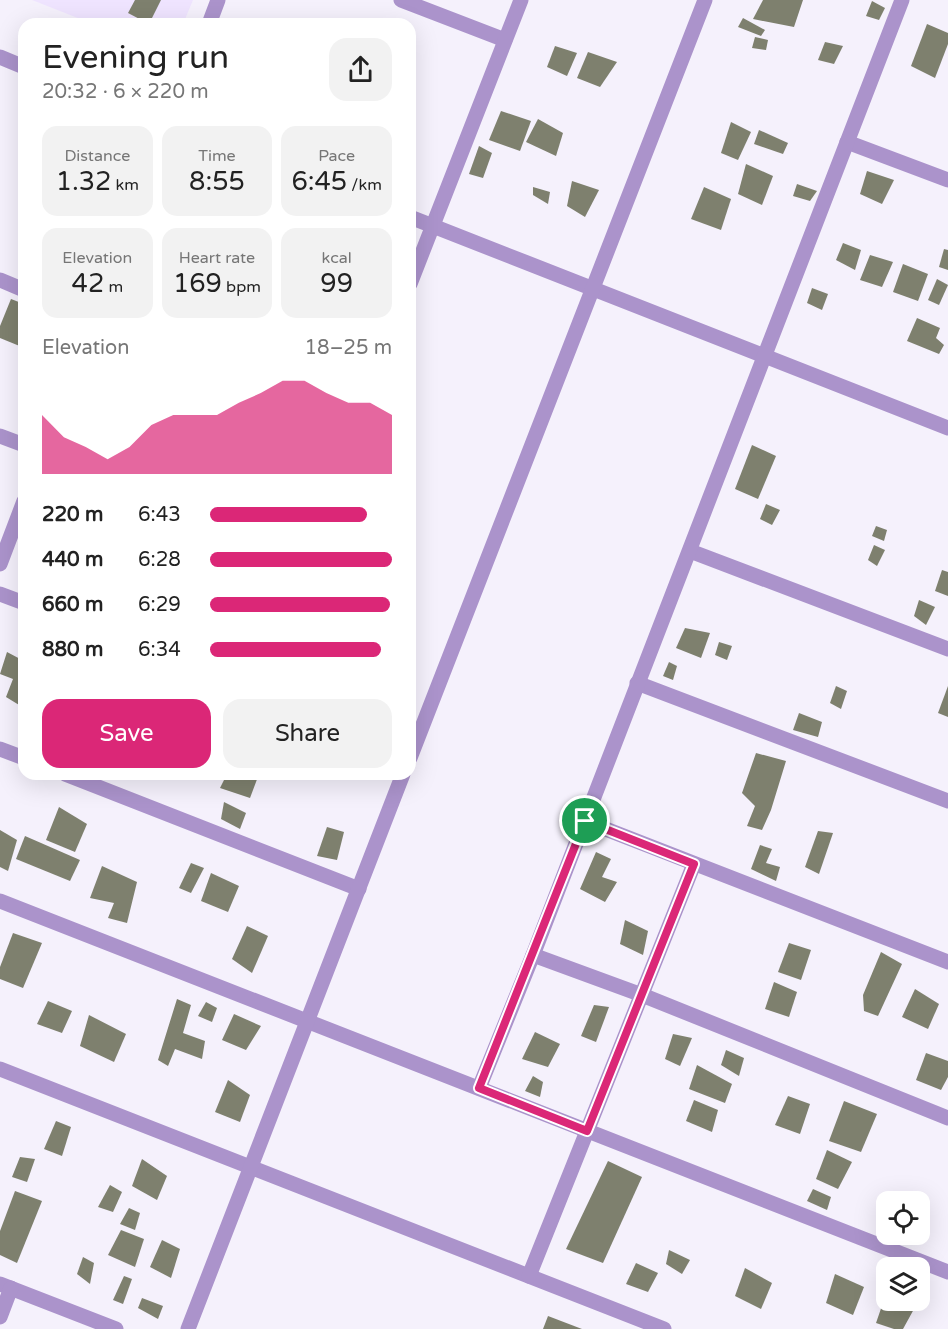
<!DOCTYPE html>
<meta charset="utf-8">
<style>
:root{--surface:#fff;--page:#f2f2f2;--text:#222;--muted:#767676;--accent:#db2777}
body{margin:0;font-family:"Varela Round",sans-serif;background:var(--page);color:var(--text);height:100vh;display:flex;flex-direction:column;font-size:22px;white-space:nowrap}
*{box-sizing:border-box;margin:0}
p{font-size:20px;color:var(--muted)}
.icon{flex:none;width:33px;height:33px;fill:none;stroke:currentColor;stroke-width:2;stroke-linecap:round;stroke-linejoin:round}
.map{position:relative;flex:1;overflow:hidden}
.drawer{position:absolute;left:18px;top:18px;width:398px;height:762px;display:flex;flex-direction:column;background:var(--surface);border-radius:18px;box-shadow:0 6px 24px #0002}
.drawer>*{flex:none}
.tools{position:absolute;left:876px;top:1191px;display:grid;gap:12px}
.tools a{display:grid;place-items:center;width:54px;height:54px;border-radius:12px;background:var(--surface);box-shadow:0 6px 24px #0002;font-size:30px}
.pin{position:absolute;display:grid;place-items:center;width:51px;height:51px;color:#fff;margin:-26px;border:3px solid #fff;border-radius:50%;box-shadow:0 2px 6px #0007}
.round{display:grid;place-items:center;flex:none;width:63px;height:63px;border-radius:18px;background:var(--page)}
.headline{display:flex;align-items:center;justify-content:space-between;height:102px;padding:0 24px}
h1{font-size:33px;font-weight:600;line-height:45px}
.figures{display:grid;grid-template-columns:repeat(3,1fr);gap:9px;height:102px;padding:6px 24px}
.figures div{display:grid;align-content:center;border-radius:15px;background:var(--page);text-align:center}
.figures b{font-size:26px;font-weight:600}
.figures small{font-size:16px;font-weight:400}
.figures p{font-size:16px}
.chart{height:168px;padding:12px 24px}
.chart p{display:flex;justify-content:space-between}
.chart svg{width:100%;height:108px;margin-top:6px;fill:var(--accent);opacity:.7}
.action{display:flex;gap:12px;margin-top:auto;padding:12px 24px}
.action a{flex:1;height:69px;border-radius:18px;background:var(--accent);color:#fff;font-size:24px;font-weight:600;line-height:69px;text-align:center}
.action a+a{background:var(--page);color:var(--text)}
ul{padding:0 24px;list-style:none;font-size:20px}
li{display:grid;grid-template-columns:96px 72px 1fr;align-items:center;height:45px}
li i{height:15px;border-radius:8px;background:var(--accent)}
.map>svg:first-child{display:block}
.built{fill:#efe4ff}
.building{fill:#7e806e}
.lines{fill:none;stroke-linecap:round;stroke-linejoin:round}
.minor{stroke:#ab93cb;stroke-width:15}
.route-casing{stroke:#fff;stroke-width:12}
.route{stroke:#db2777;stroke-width:8}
</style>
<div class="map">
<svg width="948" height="1329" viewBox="0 0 948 1329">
<rect width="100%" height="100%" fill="#f5f1fc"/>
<path class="built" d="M32,0H193L183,24H93Z"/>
<g class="building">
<path d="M135,0H161L149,24L128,13Z"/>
<path d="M763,0H803L794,27L753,19Z"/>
<path d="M872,1L885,8L879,20L866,16Z"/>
<path d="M743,18L765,30L761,36L738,27Z"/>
<path d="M927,24L948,33V44L935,78L911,66Z"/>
<path d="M755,37L768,40L766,50L752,48Z"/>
<path d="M825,42L843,46L834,64L818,60Z"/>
<path d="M555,46L577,53L567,76L547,67Z"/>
<path d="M588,52L617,62L600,87L577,78Z"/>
<path d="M501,111L531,121L520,151L489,140Z"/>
<path d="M538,119L563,133L556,156L526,142Z"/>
<path d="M731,122L751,132L738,160L721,153Z"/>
<path d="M759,130L788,143L783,154L754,144Z"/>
<path d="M479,146L492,153L483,178L469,174Z"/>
<path d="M746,164L773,176L762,205L738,194Z"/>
<path d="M867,171L894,180L882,204L860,194Z"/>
<path d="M572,181L599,190L585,217L567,206Z"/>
<path d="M797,184L817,191L810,201L793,196Z"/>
<path d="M533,187L550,192L548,204L533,195Z"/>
<path d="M704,187L731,199L721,230L691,219Z"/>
<path d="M843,243L861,250L855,270L836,260Z"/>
<path d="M944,249L948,250V270L939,267Z"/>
<path d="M870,255L893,262L882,287L860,280Z"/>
<path d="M903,264L928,274L918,301L893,292Z"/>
<path d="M937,279L948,285L939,305L928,300Z"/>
<path d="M812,288L828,294L822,310L807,303Z"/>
<path d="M11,299L24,304L22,347L0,338V326Z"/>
<path d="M917,318L940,328L936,338L944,345L939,354L907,341Z"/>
<path d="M752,445L776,456L758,499L735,489Z"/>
<path d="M766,504L780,510L772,525L760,519Z"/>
<path d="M876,526L887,530L884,541L872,536Z"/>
<path d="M874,545L885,550L877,566L868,560Z"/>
<path d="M942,570L948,572V596L935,591Z"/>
<path d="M919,600L935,607L926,625L914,616Z"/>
<path d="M685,628L710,633L701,658L676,648Z"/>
<path d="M719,642L732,646L727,660L715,655Z"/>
<path d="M7,652L24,661V708L6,697L13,679L0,674Z"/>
<path d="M669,662L677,666L673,680L663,676Z"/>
<path d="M836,686L847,691L841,709L830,703Z"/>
<path d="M948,686V717L938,713Z"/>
<path d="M799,713L822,722L818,737L793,730Z"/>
<path d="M756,753L786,761L771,810L762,830L747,826L755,806L742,793Z"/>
<path d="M227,774H259L250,798L220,788Z"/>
<path d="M224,802L246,813L240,829L221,819Z"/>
<path d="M59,807L87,824L75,852L46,840Z"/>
<path d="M327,827L344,832L337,860L317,856Z"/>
<path d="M0,830L17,840L8,871L0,867Z"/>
<path d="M818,831L833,833L819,874L805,867Z"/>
<path d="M25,836L80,860L70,881L16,859Z"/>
<path d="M760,845L772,849L766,863L780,867L776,881L751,869Z"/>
<path d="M596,852L611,859L602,877L617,882L605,902L580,889Z"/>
<path d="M191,863L204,868L191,893L179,888Z"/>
<path d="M102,866L137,882L127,923L108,918L114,903L90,898Z"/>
<path d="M211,873L239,886L228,912L201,901Z"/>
<path d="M625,920L648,931L643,955L620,944Z"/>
<path d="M247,926L268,936L252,973L232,959Z"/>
<path d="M13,933L42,943L23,988L0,979V967Z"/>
<path d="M789,943L811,950L801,980L778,972Z"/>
<path d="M881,952L902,964L878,1016L864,1011L863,995Z"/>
<path d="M774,982L797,992L789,1017L765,1009Z"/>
<path d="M915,989L939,1004L928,1029L902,1017Z"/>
<path d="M177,999L191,1005L183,1033L205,1041L202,1059L175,1049L168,1066L158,1060Z"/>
<path d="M48,1001L72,1011L62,1033L37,1024Z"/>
<path d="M206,1002L217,1008L212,1022L198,1016Z"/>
<path d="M594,1005L609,1007L596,1042L581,1036Z"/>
<path d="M234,1014L261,1026L246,1050L222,1040Z"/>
<path d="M89,1015L126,1034L114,1062L80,1046Z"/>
<path d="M535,1032L560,1044L548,1067L522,1059Z"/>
<path d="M673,1034L692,1038L680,1066L665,1059Z"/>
<path d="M726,1050L744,1058L739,1076L721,1065Z"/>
<path d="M926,1053L948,1061V1077L941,1090L916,1080Z"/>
<path d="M697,1065L732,1084L725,1103L689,1089Z"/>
<path d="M533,1076L543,1082L540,1097L525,1091Z"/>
<path d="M228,1080L250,1095L240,1122L215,1112Z"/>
<path d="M788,1096L810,1104L800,1134L775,1125Z"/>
<path d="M694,1100L718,1110L712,1132L686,1121Z"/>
<path d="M844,1101L877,1114L861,1152L829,1141Z"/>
<path d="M56,1121L71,1127L62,1156L44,1149Z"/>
<path d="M827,1150L852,1162L838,1189L816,1179Z"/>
<path d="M20,1157L35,1159L27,1182L12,1177Z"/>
<path d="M142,1159L167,1176L157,1200L132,1186Z"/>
<path d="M608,1161L642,1177L603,1263L566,1249Z"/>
<path d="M110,1185L122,1192L113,1212L98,1207Z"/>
<path d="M813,1189L831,1197L827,1210L807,1201Z"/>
<path d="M15,1191L42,1201L17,1263L0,1255V1231Z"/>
<path d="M129,1208L140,1213L135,1230L120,1224Z"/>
<path d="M121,1230L144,1239L135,1267L108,1255Z"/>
<path d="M162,1240L180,1249L171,1278L150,1267Z"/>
<path d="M669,1250L690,1260L682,1274L666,1264Z"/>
<path d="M83,1257L94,1263L90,1284L77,1274Z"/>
<path d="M636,1263L658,1273L648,1292L626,1284Z"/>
<path d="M745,1268L772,1283L761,1309L735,1296Z"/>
<path d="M835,1274L864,1287L853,1315L826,1303Z"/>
<path d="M124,1276L132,1279L123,1304L113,1300Z"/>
<path d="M886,1294V1300H893L914,1309L903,1329H894L876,1323Z"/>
<path d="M142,1298L163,1306L158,1319L138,1308Z"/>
<path d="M548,1316L582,1329H543Z"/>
</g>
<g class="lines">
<g class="minor">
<path d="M401,0L505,40"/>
<path d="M209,24L218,0"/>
<path d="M0,57L24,67"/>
<path d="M847,142L948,180"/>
<path d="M410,217L948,428"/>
<path d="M0,280L24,290"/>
<path d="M410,284L521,0"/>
<path d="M0,436L24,445"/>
<path d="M690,551L948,649"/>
<path d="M0,564L24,501"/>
<path d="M0,594L24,603"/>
<path d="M637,683L948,801"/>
<path d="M0,749L24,758"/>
<path d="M410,758L705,0"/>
<path d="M65,774L359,889"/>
<path d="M585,821L948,962"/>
<path d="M0,901L948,1272"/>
<path d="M533,955L642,995L948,1118"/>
<path d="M0,1069L664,1329"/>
<path d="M479,1088L533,955L902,0"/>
<path d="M529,1276L694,864"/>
<path d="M0,1284L116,1329"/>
<path d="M0,1317L11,1288"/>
<path d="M188,1329L403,774"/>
</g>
</g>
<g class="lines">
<defs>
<path id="route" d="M585,821L694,864L587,1131L479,1088Z"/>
</defs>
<use href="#route" class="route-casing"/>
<use href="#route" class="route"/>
</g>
</svg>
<div class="tools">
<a><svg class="icon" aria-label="locate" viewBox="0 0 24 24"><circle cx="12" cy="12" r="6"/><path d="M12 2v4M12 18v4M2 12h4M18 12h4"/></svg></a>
<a><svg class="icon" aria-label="layers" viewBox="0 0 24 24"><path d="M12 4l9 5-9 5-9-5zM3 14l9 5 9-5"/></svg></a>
</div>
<div class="pin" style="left:585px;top:821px;background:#1e9e55"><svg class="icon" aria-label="arrive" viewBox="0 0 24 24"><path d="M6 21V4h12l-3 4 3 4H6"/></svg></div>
<section class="drawer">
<div class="headline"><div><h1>Evening run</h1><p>20:32 · 6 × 220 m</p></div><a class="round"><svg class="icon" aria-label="share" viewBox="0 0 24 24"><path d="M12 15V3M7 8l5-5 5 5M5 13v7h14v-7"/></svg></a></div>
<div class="figures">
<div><p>Distance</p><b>1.32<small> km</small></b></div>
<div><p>Time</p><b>8:55</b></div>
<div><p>Pace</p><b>6:45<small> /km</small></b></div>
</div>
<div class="figures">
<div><p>Elevation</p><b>42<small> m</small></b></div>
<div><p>Heart rate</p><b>169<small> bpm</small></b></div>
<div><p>kcal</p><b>99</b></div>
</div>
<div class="chart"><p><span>Elevation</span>18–25 m</p>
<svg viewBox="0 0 160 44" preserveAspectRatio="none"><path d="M0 44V20L10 29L20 33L30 38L40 33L50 24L60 20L70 20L80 20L90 15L100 11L110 6L120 6L130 11L140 15L150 15L160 20V44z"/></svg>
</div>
<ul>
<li><b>220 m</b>6:43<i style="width:86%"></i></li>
<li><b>440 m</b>6:28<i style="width:100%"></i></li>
<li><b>660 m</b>6:29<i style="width:99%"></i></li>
<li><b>880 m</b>6:34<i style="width:94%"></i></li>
</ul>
<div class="action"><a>Save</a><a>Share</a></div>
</section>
</div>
